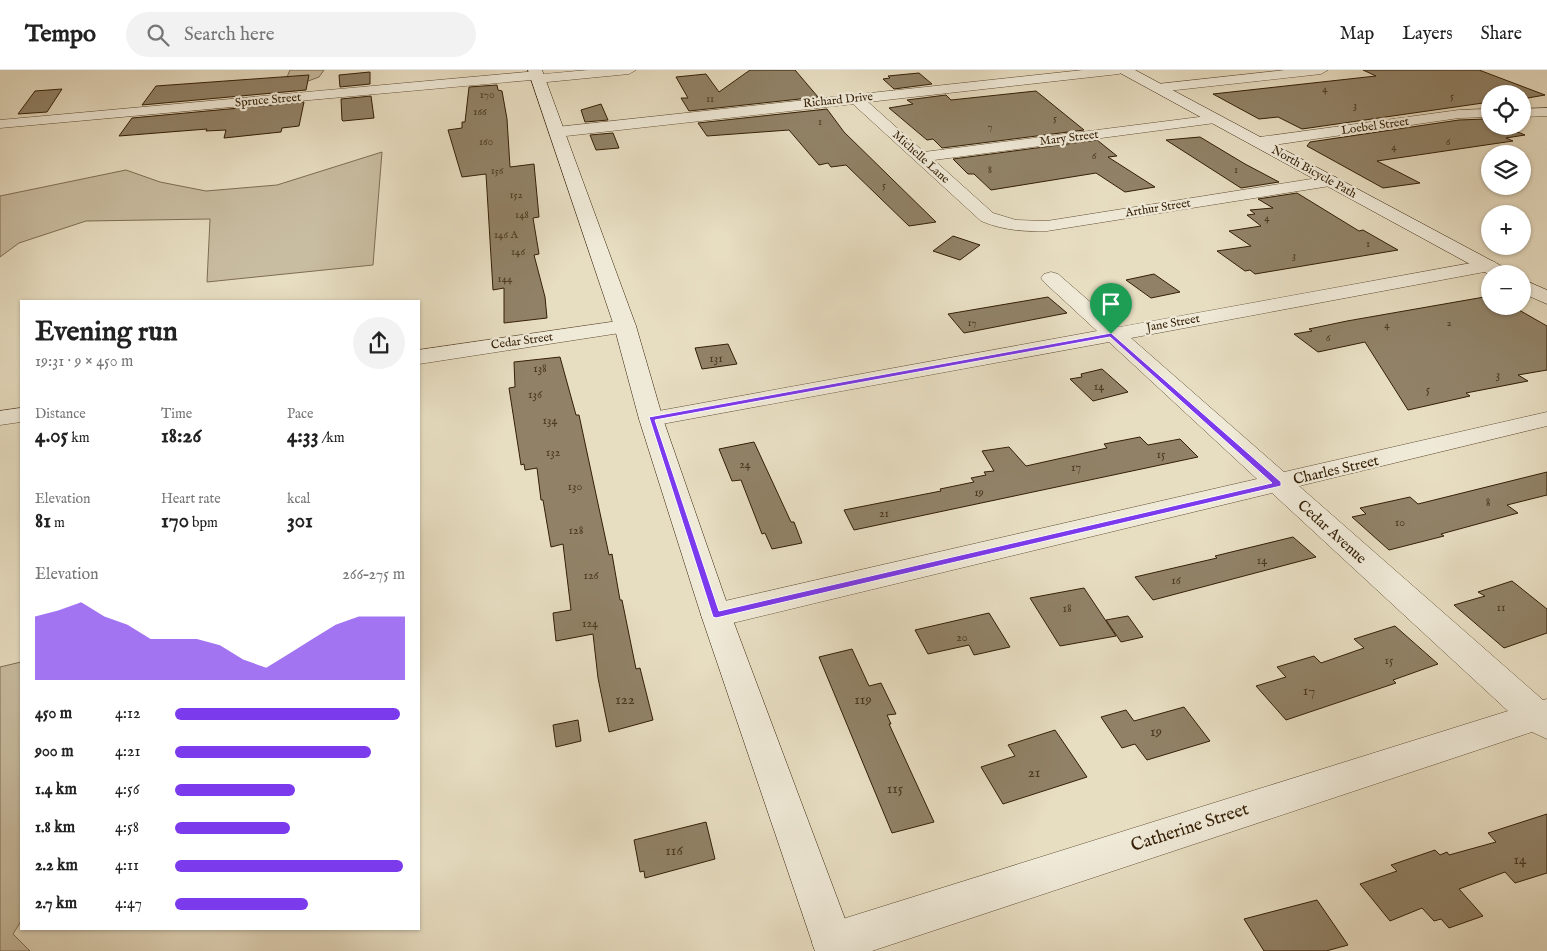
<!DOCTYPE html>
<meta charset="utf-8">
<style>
:root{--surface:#fff;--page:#f2f2f2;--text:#222;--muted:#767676;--line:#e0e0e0;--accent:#7c3aed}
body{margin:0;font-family:"IM FELL English",serif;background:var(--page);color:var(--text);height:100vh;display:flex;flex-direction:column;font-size:19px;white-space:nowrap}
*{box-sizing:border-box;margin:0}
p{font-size:16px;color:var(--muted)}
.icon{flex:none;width:28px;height:28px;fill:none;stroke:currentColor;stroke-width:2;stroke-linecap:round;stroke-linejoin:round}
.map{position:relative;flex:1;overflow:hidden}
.drawer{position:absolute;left:20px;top:230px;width:400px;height:630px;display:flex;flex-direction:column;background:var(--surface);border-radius:0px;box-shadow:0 1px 4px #0004}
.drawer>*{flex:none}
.fabs{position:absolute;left:1481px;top:15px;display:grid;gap:10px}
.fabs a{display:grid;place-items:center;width:50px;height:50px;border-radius:50%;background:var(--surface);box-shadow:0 1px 4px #0004;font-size:25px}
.pin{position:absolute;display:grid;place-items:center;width:42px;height:42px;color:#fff;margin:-51px -21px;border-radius:50% 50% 50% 0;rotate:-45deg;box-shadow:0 0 5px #0007}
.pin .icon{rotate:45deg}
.round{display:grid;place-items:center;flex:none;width:52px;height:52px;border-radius:26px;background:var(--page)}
.overview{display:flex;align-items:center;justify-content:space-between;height:85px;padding:0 15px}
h1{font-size:28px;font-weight:700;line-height:38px}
.metrics{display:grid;grid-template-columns:repeat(3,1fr);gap:8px;height:85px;padding:5px 15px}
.metrics div{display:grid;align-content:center}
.metrics b{font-size:21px;font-weight:700}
.metrics small{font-size:14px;font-weight:400}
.metrics p{font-size:14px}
.chart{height:140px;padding:10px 15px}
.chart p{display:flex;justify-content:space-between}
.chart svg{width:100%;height:90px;margin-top:5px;fill:var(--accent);opacity:.7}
ul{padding:0 15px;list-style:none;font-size:16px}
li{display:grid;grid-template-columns:80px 60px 1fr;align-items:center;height:38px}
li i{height:12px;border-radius:6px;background:var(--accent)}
header{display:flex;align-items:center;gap:30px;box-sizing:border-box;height:70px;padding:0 25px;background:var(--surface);border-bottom:1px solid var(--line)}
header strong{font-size:24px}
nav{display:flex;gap:28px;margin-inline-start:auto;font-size:18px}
.search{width:350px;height:45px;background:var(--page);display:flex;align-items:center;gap:12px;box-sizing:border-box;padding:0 18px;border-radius:28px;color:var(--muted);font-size:19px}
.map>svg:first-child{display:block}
.green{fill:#c9bda1;stroke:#7e6e53}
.building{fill:#918267;stroke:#341f05}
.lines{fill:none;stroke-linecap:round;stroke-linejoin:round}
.street-casing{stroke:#614e34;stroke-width:1}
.secondary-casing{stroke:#341f05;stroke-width:1}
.street{fill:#efe9d7;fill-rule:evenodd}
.secondary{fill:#efe9d7;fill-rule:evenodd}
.route{fill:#7c3aed;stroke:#fff;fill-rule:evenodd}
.labels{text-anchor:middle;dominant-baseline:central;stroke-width:4.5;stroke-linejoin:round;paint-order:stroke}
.far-number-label{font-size:11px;fill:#4b381e}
.far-street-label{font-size:12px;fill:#341f05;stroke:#efe9d7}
.number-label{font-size:12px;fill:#4b381e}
.street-label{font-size:15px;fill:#341f05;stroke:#efe9d7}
.near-number-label{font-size:15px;fill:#4b381e}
.near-street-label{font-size:18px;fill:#341f05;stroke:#efe9d7}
</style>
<header>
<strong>Tempo</strong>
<div class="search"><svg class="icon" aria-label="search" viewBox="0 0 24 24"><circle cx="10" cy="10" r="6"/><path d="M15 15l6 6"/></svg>Search here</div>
<nav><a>Map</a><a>Layers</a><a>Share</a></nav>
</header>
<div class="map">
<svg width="1547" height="881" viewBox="0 0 1547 881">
<rect width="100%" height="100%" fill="#e7ddc1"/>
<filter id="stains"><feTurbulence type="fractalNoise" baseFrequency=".004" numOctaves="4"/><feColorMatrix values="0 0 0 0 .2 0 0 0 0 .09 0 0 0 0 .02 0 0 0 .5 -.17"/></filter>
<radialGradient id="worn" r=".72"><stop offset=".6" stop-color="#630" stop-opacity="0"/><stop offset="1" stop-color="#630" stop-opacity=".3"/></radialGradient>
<g class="green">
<path d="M290,0H324L319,7L281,21Z"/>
<path d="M382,82L373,195L207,212L210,149L86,151L19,173L0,187V126L126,100L160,112L206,121L277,115Z"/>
<path d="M21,592V851L13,864L30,881H0V597Z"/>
</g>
<g class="building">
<path d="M750,0H795L818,27L689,41L681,28H688L676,7L706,4L719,22Z"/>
<path d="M1363,0H1479L1545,25L1522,29V24H1490V32L1302,59L1278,47L1259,49L1213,24L1376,6Z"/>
<path d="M370,2V14L340,17L339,5Z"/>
<path d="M919,3L932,14L894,19L883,9L890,8L888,6Z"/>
<path d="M309,5L306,20L142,35L156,16Z"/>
<path d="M497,15L498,20L502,21L507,49L510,97L534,94L539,147L533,148L539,184L534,185L545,227L547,248L504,253V218L493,220L486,104L462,107L448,60L462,58V52H465L469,17Z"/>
<path d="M62,19L47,42L18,44L35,21Z"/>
<path d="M1036,21L1084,60L942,78L933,69L927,70L889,38L913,34L907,30L946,25L951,30Z"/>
<path d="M371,26L374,48L343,51L342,50L341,29Z"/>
<path d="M304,32L299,56L282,58L281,62L224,68L226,60L206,61L207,59L119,66L132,48Z"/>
<path d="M601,34L608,50L585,52L581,40Z"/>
<path d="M827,39L844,62L936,152L909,156L846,95L831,97L828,93L819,95L789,60L707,66L698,53Z"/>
<path d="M1485,49L1490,51V56H1503L1525,65L1506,68L1513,71L1377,91L1420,113L1383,118L1307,76L1310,72L1459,50Z"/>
<path d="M613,63L619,78L596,80L590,65Z"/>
<path d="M1200,67L1245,94L1279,112L1241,118L1166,70Z"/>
<path d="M1097,70L1117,86L1108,87L1155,117L1125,122L1096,103L991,120L974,104H968L953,89Z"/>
<path d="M1297,123L1359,161L1363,160L1398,180L1255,204L1250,200L1245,201L1217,181L1251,176L1229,161L1261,156L1247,145L1255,144L1250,140L1273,138L1258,129Z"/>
<path d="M953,166L980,175L960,190L933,181Z"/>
<path d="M1154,204L1180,222L1151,228L1126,210Z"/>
<path d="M1490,226V236H1512L1547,256V300L1518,305L1528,311L1466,323L1470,326L1408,340L1365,272L1318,282L1294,264L1312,261L1309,259L1347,251Z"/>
<path d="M1048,227L1067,243L964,263L948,244Z"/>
<path d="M728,274L737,294L702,299L695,278Z"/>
<path d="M560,287L576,345H579L609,485L612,484L620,530H622L636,599L640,598L653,650L609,662L598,608L593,564L556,571L553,543L571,540L563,474L551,477L543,430H541L537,398L525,400L524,394L521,395L509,318L515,317L514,292Z"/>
<path d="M1102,299L1128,322L1093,331L1070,309L1082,307L1081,304Z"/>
<path d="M1140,367L1148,375L1180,369L1198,387L854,460L844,440L941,421L940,419L974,412L971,408L986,405L984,402L994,401L982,381L1009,377L1026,396L1107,378L1104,374Z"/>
<path d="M754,372L791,452H794L802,473L772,479L765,463L762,464L741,410L732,411L719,379Z"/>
<path d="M1547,402V425L1507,435L1518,443L1441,464L1444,466L1389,480L1352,447L1366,444L1360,438L1410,427L1418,434Z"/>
<path d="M1293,467L1316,487L1153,530L1135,507L1217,488L1215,486Z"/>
<path d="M1512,511L1547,539V563L1504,578L1454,535L1485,526L1478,522Z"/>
<path d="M1084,518L1116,566L1060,576L1030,528Z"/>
<path d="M989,543L1010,577L974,585L969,575L928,584L915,560Z"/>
<path d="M1128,546L1143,567L1121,572L1106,550Z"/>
<path d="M1395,556L1438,594L1393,610L1396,613L1286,650L1256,616L1286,607L1277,597L1314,586L1321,593L1364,578L1354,569Z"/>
<path d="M852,579L869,616L881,613L896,644L887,645L891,654H889L934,752L892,763L819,587Z"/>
<path d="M1184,637L1210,671L1147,690L1135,674L1122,678L1101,647L1126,640L1134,651Z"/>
<path d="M578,650L581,671L556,677L553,655Z"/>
<path d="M1055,660L1087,707L1003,734L981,697L1015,686L1008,675Z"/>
<path d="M1547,744V803L1515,813L1505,802L1459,819L1483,846L1449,858L1441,849L1434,851L1422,838L1390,851L1360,814L1397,801L1391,795L1435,780L1440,785L1447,782L1449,785L1496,772L1488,763Z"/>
<path d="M706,752L715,789L645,808L644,801L640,802L634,770Z"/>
<path d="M1317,830L1348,875L1326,881H1264L1244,849Z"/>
</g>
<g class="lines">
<defs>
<g id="street">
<path d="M588,0H636L629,4L537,13L531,10L0,58V50L537,1L543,4Z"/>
<path d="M1083,0H1126L1119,4L868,32L924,82L1215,45L1220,46L1222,49L1220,52L1215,53L934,90L993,143L1016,150L1047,151L1330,106L1336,107L1338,111L1336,115L1330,116L1047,161C1024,162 1002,160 981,151L853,34L557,67L552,65L549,62L552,59L557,57Z"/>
<path d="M1285,0H1328L1321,4L1158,22L1151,18L1158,14Z"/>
<path d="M1547,38V46L1522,47V39Z"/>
<path d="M1490,39V47L1459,48L1260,77L1255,75L1252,72L1255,69L1260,67L1459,40Z"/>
<path d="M1488,190L1495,192L1498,196L1495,200L1131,268L1284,402L1547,342V356L1299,416L1543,630L1547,629V669L1532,662L872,881H815L812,873L818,858L833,852L1508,641L1272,423L716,557L705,553L701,545L705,537L716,533L1257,409L1109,272L651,356L642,354L639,349L642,344L1097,261L1044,212L1041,208L1044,204L1051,202L1058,204L1119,257Z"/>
<path d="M625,250L633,251L636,256L633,261L419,294V280Z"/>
<path d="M21,338V352L0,355V341Z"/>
</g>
<g id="secondary">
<path d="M528,0H542L636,256L663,349L731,545L857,881H815L701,545L639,349L614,256Z"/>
<path d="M1118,0H1135L1509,200L1512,204H1490V205L1120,3Z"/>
<path d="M1522,209L1547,220V234L1522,223Z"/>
</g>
</defs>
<use href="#street" class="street-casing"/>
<use href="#secondary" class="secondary-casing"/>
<use href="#street" class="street"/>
<use href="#secondary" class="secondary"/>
</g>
<path class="route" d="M1111,263L1281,412V416L716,548L713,547L649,347ZM1110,267L1272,413L719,541L655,350Z"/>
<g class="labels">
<g class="far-number-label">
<text x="1325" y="19">4</text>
<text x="487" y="25">170</text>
<text x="1452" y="26">5</text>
<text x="710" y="29">11</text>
<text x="1355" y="36">3</text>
<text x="480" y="42">166</text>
<text x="1055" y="48">5</text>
<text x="820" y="52">1</text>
<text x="990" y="57">7</text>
<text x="486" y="72">160</text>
<text x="1448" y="72">6</text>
<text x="1394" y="77">4</text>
<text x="1094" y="86">6</text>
<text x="990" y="100">8</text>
<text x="1236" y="100">1</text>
<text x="497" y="101">156</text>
<text x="884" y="115">5</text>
<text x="516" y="125">152</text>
<text x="522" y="145">148</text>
<text x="1267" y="148">4</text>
<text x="506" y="165">146 A</text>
<text x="1368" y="174">1</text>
<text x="518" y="182">146</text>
<text x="1294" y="186">3</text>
<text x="505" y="209">144</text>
<text x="972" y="253">17</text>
<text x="1449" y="253">2</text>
<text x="1387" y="255">4</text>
<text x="1328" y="268">6</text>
</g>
<g class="far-street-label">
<text transform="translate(268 30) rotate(-5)">Spruce Street</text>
<text transform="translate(838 30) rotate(-6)">Richard Drive</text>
<text transform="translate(1375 56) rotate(-8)">Loebel Street</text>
<text transform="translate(1069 68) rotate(-7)">Mary Street</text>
<text transform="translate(921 87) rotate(42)">Michelle Lane</text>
<text transform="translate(1314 102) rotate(29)">North Bicycle Path</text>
<text transform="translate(1158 138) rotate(-9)">Arthur Street</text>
<text transform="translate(1173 253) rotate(-10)">Jane Street</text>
<text transform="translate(522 271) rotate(-8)">Cedar Street</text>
</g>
<g class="number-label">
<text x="716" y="288">131</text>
<text x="540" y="298">138</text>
<text x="1498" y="304">3</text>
<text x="1099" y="316">14</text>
<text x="1428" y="319">5</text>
<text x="535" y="324">136</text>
<text x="550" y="350">134</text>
<text x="553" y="382">132</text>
<text x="1161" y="384">15</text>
<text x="745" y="394">24</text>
<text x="1076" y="397">17</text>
<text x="575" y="416">130</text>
<text x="979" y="422">19</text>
<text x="1488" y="432">8</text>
<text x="884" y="443">21</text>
<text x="1400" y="452">10</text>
<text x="576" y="460">128</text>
<text x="1262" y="490">14</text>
<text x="591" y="505">126</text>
<text x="1176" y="510">16</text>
<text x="1501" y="537">11</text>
<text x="1067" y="538">18</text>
<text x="590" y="553">124</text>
<text x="962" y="567">20</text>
<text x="1389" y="590">15</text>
</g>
<g class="street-label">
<text transform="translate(1336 400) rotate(-13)">Charles Street</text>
<text transform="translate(1332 462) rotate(42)">Cedar Avenue</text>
</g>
<g class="near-number-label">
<text x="1309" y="620">17</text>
<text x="625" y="629">122</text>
<text x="863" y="629">119</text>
<text x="1156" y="661">19</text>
<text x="1034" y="702">21</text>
<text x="895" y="718">115</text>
<text x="674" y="780">116</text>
<text x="1520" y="789">14</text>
</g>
<g class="near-street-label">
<text transform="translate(1190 758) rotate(-18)">Catherine Street</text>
</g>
</g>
<rect width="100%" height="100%" filter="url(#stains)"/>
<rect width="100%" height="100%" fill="url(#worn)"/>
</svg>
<div class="fabs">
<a><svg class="icon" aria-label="locate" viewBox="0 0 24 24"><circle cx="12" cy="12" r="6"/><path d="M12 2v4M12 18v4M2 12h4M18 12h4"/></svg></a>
<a><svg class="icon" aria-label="layers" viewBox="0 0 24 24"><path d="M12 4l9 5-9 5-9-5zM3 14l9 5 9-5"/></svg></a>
<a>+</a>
<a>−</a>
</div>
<div class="pin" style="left:1111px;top:264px;background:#1e9e55"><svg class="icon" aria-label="arrive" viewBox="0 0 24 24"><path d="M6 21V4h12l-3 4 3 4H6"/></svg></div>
<section class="drawer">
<div class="overview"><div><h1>Evening run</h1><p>19:31 · 9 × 450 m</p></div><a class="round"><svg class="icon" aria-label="share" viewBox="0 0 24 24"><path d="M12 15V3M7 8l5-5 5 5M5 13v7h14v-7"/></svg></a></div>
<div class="metrics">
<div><p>Distance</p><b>4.05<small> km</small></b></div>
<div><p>Time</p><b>18:26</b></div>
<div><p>Pace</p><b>4:33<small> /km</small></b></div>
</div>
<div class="metrics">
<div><p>Elevation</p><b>81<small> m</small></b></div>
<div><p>Heart rate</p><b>170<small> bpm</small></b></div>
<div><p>kcal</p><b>301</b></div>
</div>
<div class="chart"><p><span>Elevation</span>266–275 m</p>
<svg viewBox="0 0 160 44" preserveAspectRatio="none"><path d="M0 44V13L10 10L20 6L30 13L40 17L50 24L60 24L70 24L80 27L90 34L100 38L110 31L120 24L130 17L140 13L150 13L160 13V44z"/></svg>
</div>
<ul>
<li><b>450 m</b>4:12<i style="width:98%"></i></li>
<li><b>900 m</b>4:21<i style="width:85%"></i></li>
<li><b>1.4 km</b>4:56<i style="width:52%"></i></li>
<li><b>1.8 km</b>4:58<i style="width:50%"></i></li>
<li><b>2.2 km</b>4:11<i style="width:99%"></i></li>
<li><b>2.7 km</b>4:47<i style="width:58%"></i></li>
</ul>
</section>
</div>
